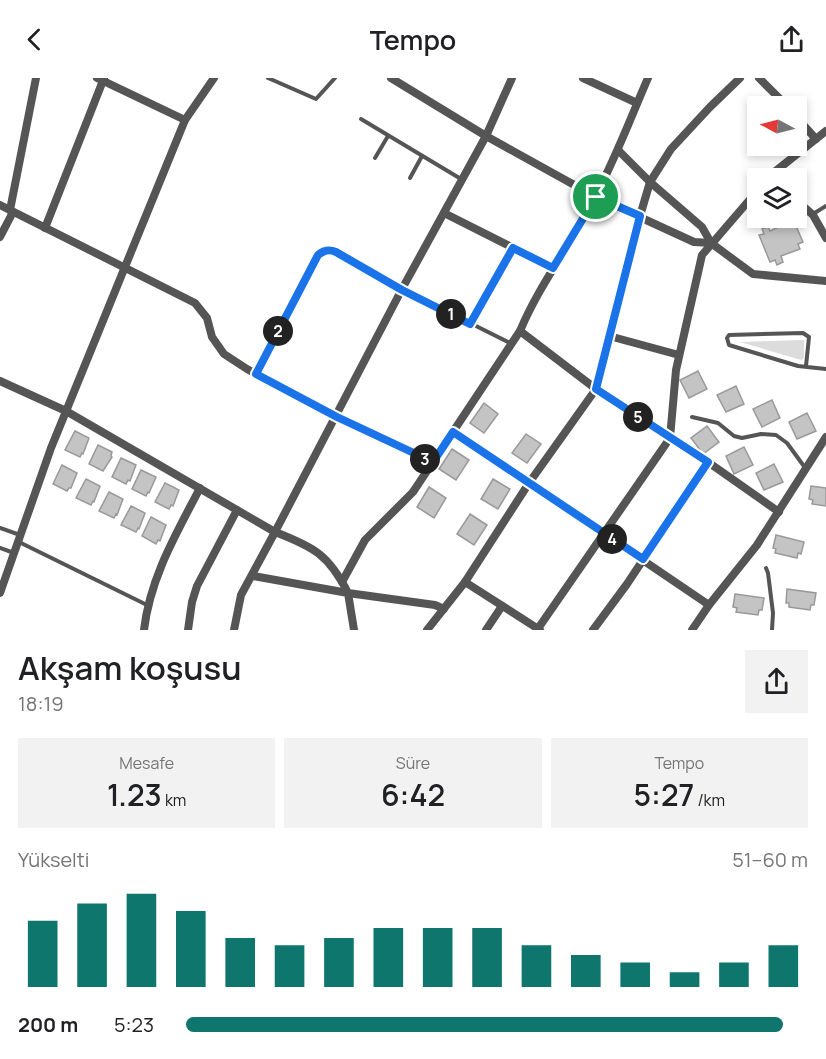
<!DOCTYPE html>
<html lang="tr">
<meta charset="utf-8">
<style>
:root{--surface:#fff;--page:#f2f2f2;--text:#202124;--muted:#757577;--accent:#0f766e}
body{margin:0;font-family:Manrope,sans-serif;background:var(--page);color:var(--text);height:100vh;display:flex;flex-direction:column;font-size:22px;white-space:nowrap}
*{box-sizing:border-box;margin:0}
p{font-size:20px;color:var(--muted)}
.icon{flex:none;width:33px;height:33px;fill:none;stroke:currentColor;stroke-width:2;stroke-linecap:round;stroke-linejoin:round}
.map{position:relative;height:552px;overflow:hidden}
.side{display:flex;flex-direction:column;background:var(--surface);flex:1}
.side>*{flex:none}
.needle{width:39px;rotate:277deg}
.fabs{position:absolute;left:747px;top:18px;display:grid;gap:12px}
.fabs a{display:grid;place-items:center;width:60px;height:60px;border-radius:0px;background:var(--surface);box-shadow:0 3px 9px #0003;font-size:30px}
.pin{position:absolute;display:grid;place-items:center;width:51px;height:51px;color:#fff;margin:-26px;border:3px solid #fff;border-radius:50%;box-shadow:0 2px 6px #0007}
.km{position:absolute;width:30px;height:30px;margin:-15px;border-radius:50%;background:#222;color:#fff;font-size:16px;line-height:30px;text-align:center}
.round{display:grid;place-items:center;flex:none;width:63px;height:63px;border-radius:0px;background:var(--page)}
.summary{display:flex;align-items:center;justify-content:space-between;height:102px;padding:0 18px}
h1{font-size:33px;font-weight:600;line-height:45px}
.stats{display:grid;grid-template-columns:repeat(3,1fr);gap:9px;height:102px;padding:6px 18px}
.stats div{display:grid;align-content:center;border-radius:0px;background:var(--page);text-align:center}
.stats b{font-size:30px;font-weight:600}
.stats small{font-size:16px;font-weight:400}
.stats p{font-size:16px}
.chart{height:168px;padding:12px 18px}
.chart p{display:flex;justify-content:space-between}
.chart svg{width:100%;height:108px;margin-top:6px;stroke:var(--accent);stroke-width:6}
ul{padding:0 18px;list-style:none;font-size:20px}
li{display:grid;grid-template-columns:96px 72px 1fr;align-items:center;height:45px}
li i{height:15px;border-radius:8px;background:var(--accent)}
header{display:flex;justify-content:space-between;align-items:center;height:78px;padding:0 18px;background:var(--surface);font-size:27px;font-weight:600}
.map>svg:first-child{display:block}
.green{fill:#dcdcdc}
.building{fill:#c4c4c4;stroke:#999;stroke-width:1.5}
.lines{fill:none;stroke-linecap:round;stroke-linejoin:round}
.service{stroke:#555;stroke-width:4}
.minor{stroke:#555;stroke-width:8}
.route-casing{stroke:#fff;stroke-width:12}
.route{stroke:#1a73e8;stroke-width:8}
</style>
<header><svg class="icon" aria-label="back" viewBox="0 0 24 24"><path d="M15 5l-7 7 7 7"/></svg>Tempo<svg class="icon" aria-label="share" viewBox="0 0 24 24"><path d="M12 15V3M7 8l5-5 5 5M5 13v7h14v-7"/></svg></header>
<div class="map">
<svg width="826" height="552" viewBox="0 0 826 552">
<rect width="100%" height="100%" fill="#fff"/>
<path class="green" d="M802,262H804V280L801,282L740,264Z"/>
<g class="building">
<path d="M789,144L792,149L796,148L803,164L798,166L800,171L781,178L783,184L777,187L775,182L770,184L759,157L764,156L762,151L768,149L770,153Z"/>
<path d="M698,293L707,311L689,320L680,302Z"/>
<path d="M736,308L744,326L726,334L717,317Z"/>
<path d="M772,322L780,340L762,349L753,331Z"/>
<path d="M484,325L498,336L484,355L470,345Z"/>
<path d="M807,335L816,353L797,361L789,344Z"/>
<path d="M707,348L719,364L703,376L691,360Z"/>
<path d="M75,353L89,360L83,376L82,375L80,379L65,372Z"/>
<path d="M526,356L541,366L527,385L512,375Z"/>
<path d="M98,367L112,374L111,378L112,379L103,393L89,386Z"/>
<path d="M744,369L753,387L734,396L726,378Z"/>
<path d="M452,371L469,382L456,402L439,391Z"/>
<path d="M121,380L136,387L130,403L128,402L126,406L112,399Z"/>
<path d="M774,386L783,404L764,412L756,395Z"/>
<path d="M62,387L77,395L71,410H69L67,413L53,406Z"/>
<path d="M141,392L156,399L149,415L148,414L146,418L132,411Z"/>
<path d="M86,401L100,408L94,424L93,423L91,427L76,420Z"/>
<path d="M493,401L510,411L498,431L481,421Z"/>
<path d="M165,405L179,412L173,428L171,427L169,431L155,424Z"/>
<path d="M811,408L826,410V428L812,426L813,422L809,421Z"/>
<path d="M429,409L446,420L434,440L417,429Z"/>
<path d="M109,414L123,421L117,437L116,436L114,440L99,433Z"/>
<path d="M131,428L145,435L139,451L138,450L136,454L121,447Z"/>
<path d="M470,436L487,447L474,467L457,456Z"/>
<path d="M151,439L166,447L160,463L158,462L156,466L142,458Z"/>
<path d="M776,457L804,464L801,476L798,475L797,480L775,475L776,471L773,470Z"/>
<path d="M787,511L816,515L814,527H811L810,532L789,529V525H786Z"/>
<path d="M735,516L764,520L762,532H759L758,537L736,534L737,530L733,529Z"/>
</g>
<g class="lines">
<g class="service">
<path d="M268,0L316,21L335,0"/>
<path d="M361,41L461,101"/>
<path d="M375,80L388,58"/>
<path d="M410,100L422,78"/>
<path d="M813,136L826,128"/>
<path d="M470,246L512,170"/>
<path d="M806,288L809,259L803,255L729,257L727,260L729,267L798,288L826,291"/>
<path d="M256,295L318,177L325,173L336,174L402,211L512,266"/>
<path d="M692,339L718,345L734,358L742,360L761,356L776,357L787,365L806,391"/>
<path d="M453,354L528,405"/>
<path d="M0,450L20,457"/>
<path d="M19,464L147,527"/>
<path d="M0,470L14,475"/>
<path d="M766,490L768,495L773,535L772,552"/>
</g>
<g class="minor">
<path d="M97,0L185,42"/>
<path d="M391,0L486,58L596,119L694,164L711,165"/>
<path d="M583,0L637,25"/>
<path d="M759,0L787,28"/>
<path d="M796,39L816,61"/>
<path d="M618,72L650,104L702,149L711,165L753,196L826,203"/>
<path d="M767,100L826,53"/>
<path d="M796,122L813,137L826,160"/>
<path d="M0,127L195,225L207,240L212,259L224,276L247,291L337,339L433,384"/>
<path d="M10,132L36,0"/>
<path d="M444,135L553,190"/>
<path d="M45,150L104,0"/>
<path d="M0,159L13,134"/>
<path d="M520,253L596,311L705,382L779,434"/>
<path d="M609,258L679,277"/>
<path d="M0,303L66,333L275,454L241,517L234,552"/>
<path d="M529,405L709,527"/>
<path d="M253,498L348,515L354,552"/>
<path d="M342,504L365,462L413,414L520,253C540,205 573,164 596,117C616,79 631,39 648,0"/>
<path d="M465,504L540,552"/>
<path d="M0,515L51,370L185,42L214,0"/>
<path d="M444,531L435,527L348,515C329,477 314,469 275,454L402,211L486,58L512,0"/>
<path d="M144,552C150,500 176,456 200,410"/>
<path d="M188,552L192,524L197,508L237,432"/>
<path d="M427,552L465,504L529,405L596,311L640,138L650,104L671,71L710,29L740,0"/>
<path d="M486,552L502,528"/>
<path d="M537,552L670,360L676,292L702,177L758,112"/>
<path d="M593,552L627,506L708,384"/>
<path d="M692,552L709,527L757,467L826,359"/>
</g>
</g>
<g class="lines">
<defs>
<path id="route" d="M596,119L640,138L596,311L708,384L643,481L453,354L433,384L337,339L256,296L318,177C324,172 329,171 336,174L402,212L470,246L513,170L553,190Z"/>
</defs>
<use href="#route" class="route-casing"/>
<use href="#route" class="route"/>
</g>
</svg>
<div class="fabs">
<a><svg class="needle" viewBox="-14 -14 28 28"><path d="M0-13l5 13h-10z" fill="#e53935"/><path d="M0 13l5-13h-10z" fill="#757577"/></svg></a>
<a><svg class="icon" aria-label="layers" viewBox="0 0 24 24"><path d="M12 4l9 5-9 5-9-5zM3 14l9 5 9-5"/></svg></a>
</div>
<div class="pin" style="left:596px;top:119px;background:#1e9e55"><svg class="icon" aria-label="arrive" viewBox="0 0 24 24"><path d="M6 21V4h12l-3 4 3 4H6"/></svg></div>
<b class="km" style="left:451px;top:236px">1</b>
<b class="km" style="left:278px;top:253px">2</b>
<b class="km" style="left:425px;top:381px">3</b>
<b class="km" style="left:612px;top:461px">4</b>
<b class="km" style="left:638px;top:339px">5</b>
</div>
<section class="side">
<div class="summary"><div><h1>Akşam koşusu</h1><p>18:19</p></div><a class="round"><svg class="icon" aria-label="share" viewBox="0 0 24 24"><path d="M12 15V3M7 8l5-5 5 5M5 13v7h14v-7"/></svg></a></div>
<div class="stats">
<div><p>Mesafe</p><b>1.23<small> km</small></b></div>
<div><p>Süre</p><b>6:42</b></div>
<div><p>Tempo</p><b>5:27<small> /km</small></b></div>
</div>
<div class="chart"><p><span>Yükselti</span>51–60 m</p>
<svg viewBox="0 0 160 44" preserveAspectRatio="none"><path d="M5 44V17M15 44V10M25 44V6M35 44V13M45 44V24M55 44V27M65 44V24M75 44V20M85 44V20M95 44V20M105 44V27M115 44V31M125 44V34M135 44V38M145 44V34M155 44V27"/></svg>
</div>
<ul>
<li><b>200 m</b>5:23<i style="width:96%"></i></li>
</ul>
</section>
